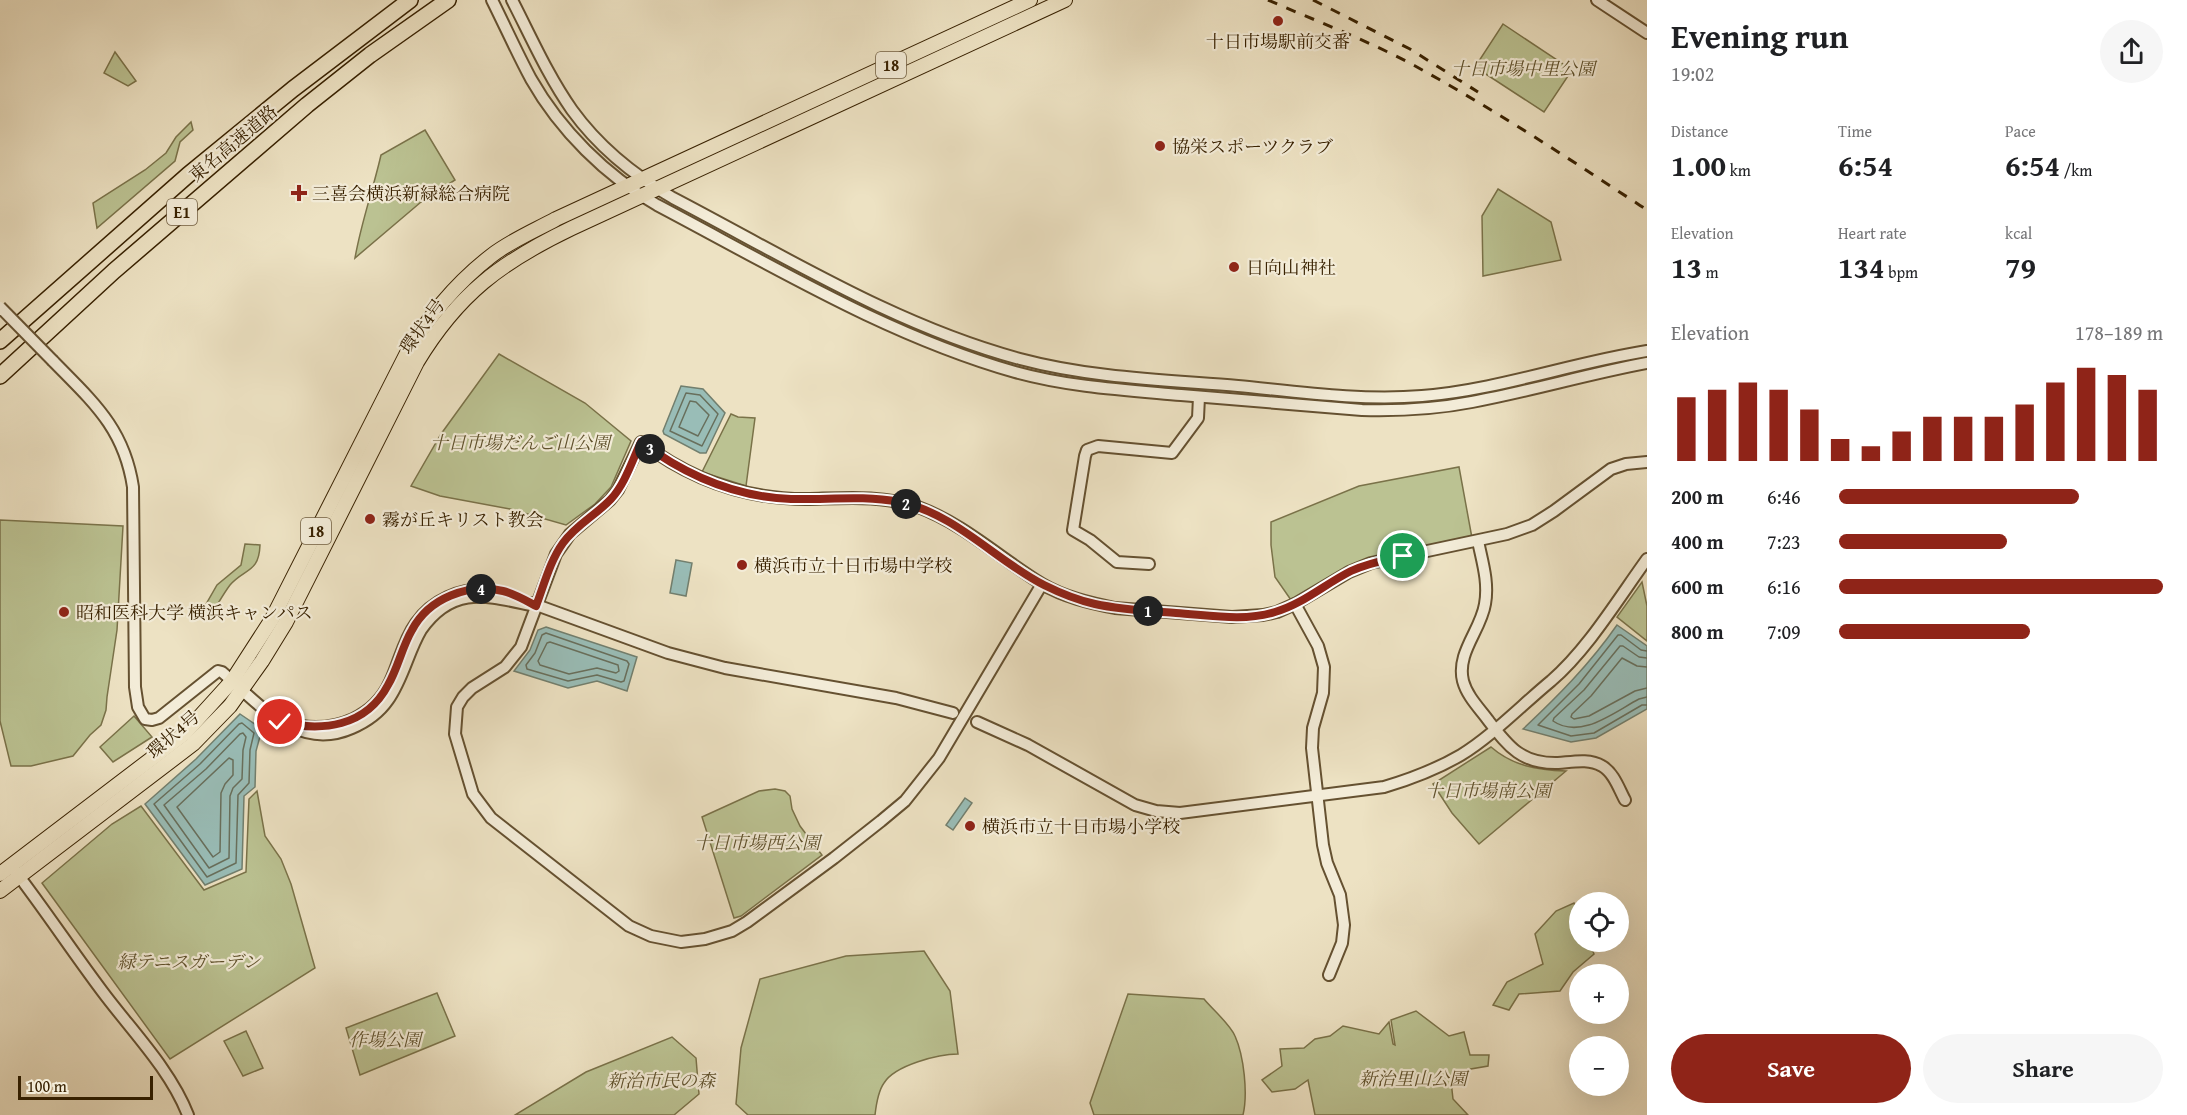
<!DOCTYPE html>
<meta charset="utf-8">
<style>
:root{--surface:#fff;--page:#f6f6f6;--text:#202124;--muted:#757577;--accent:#8f2418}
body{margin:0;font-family:"Gentium Book Plus","Noto Serif JP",serif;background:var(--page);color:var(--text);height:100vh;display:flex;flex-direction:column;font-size:22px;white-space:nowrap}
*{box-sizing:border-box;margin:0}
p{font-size:20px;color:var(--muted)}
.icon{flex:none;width:33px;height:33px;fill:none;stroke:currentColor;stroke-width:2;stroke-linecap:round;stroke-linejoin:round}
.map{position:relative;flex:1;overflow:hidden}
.drawer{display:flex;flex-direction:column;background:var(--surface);width:540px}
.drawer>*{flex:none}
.controls{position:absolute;left:1569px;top:892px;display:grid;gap:12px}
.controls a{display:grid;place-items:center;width:60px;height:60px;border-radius:50%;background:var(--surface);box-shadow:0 6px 24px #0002;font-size:30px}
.scale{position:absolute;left:18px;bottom:15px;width:135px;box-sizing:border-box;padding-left:6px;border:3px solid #382100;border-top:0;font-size:16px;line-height:21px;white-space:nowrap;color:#382100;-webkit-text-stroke:4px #f3ecd8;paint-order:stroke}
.pin{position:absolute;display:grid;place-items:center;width:51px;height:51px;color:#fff;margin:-26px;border:3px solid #fff;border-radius:50%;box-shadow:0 2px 6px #0007}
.km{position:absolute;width:30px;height:30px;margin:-15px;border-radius:50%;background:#222;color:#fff;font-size:16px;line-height:30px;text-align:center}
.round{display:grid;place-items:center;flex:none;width:63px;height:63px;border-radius:32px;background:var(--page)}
.summary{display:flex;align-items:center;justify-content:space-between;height:102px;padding:0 24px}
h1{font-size:33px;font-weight:800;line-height:45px}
.metrics{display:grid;grid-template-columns:repeat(3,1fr);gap:9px;height:102px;padding:6px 24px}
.metrics div{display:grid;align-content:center}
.metrics b{font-size:30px;font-weight:800}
.metrics small{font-size:16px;font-weight:400}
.metrics p{font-size:16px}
.chart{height:168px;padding:12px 24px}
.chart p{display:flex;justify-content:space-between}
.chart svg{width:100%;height:108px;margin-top:6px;stroke:var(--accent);stroke-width:6}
.cta{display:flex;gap:12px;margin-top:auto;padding:12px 24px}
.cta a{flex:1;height:69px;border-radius:36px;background:var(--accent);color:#fff;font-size:24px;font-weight:800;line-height:69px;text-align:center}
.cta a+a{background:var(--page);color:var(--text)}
ul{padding:0 24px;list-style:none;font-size:20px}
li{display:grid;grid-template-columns:96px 72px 1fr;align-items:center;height:45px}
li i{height:15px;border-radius:8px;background:var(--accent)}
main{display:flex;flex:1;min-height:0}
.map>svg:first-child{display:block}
.green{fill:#bbc292;stroke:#7a7249;stroke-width:1.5}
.water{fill:#99bdb7;stroke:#727f6e;stroke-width:1.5}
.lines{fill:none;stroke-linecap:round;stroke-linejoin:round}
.shore{stroke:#686f5c;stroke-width:1.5}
.tertiary-casing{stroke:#655131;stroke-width:14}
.primary-casing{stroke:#382100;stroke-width:16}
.motorway-casing{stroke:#382100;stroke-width:18}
.tertiary{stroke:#f3ecd8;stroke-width:10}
.primary{stroke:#ede2c3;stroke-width:14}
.motorway{stroke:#ede2c3;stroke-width:15}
.rail{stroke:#382100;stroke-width:3;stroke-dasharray:10 10;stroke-linecap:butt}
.tertiary-bridge-casing{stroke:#655131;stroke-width:14;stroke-linecap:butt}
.tertiary-bridge{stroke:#f3ecd8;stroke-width:10}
.route-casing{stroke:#fff;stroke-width:12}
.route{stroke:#8f2418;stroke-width:8}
.poi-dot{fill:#8f2418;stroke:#f3ecd8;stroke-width:2}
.labels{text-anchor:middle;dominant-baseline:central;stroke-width:4.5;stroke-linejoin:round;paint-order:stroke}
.shield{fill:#f3ecd8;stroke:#705e41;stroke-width:1.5}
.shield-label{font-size:16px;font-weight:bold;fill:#382100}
.poi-label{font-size:18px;fill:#382100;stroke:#f3ecd8;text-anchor:start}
.park-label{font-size:18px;font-style:italic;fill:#5f512c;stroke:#f3ecd8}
.street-label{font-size:18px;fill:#382100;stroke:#f3ecd8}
</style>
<main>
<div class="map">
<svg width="1647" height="1115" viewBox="0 0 1647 1115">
<rect width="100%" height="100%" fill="#ede2c3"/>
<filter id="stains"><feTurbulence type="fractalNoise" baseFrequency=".00333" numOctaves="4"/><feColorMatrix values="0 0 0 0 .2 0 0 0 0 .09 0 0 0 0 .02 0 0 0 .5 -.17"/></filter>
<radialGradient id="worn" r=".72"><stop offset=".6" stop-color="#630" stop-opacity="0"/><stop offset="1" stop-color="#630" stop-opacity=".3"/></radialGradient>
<g class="green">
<path d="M1503,24L1572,70L1544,112L1475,67Z"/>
<path d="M115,52L136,81L128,86L104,73Z"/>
<path d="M191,122L193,130L180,142L175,161L97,228L93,203L145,170L166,153L176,137Z"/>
<path d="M425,130L455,180L421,202L355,258C361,223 373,190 381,155Z"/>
<path d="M1498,189L1551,222L1561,260L1483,276L1482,216Z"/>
<path d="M499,354L585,403L631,441L611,487L595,504L566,525L510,509L440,496L411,486L441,434Z"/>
<path d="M731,414L738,417L755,418L746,486L702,472Z"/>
<path d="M1459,467L1472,538L1379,556L1291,600L1275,577L1271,545V522L1359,486Z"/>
<path d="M0,520L123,526L117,630L107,697L106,710L101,725L90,735L73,756L31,766H11L0,721Z"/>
<path d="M245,544L260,545C259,573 245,568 230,585C224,593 219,602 214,610L205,606L217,585L241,565Z"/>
<path d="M1642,582L1647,606V641L1617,617Z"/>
<path d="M134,716L152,737L113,762L100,747Z"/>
<path d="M1491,747C1513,766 1537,770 1566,771L1479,844L1452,813L1433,784Z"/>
<path d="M775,789L785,791L790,796L792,809L800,826L822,855L741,916L734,918L702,817L759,791Z"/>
<path d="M257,791L265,836L281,859L291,884L315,968L170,1059L42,883L112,824L141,806L204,890L246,872L249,799Z"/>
<path d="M1574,903L1579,917L1580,942H1589L1594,954L1573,972L1560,991L1519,994L1509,1010L1493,1005L1507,982L1543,964L1535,934L1556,911Z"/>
<path d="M924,951L950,991L958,1054C939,1054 895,1065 884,1083C879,1090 876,1106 875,1115H748L736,1104L741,1048L760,979L846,956Z"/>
<path d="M437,993L455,1036L360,1075L346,1028Z"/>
<path d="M1128,994L1204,999C1212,1009 1230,1024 1235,1036C1244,1056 1248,1094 1243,1115H1094L1090,1103Z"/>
<path d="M1416,1011L1449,1036L1464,1032L1470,1055H1489L1488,1066L1459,1071L1451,1081L1453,1099L1468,1115H1315L1308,1080L1295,1089L1272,1092L1262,1080L1282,1066L1280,1049L1304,1048L1315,1039L1330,1036L1343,1026L1379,1034L1389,1022L1393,1044L1395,1045L1391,1020Z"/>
<path d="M246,1031L263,1068L243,1076L224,1041Z"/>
<path d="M672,1037L696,1058L699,1094L674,1115H515L586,1072Z"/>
</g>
<g class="water">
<path d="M681,386L703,389L725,413L706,453H700L664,434L663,431Z"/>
<path d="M676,560L692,563L686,596L670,593Z"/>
<path d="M1617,625L1647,646V709L1596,738L1571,742L1523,729C1558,696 1590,664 1617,625Z"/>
<path d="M546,627L637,657L627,691L597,681L568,688L514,671L530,650L538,630Z"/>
<path d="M240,714L262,729L256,751L255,787L244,796L242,869L205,885L145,804L196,759Z"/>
<path d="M965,798L972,803L953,830L946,825Z"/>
</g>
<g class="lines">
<g class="shore">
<path d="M686,393L700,395L718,414L702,446L670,431Z"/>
<path d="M690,401L696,402L709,415L698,436L679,427Z"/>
<path d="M546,633L627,661L629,664L624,681L621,682L597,675L568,681L527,669L526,665L535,653L542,635Z"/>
<path d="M550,642L618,665L619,671L616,673L597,668L569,674L540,665L538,661L547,643Z"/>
<path d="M1647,651L1641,650L1621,635H1618L1579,684L1538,725L1571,736L1594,733L1642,705H1647"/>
<path d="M1647,658L1639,657L1623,646H1620L1584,690L1554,718L1553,721C1581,740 1614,712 1639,699L1647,697"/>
<path d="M1647,667L1637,666L1622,658L1591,696L1572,714L1571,717L1574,719L1589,716L1635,691L1647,688"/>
<path d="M242,723L254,733L250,750L249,783L238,795L236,863L207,877L154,804L200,764L239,724Z"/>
<path d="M243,733L246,737L243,750L242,779L233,788L230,796L229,858L209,868L164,805L206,769L240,734Z"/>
<path d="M229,758L233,760V775L225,784L221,793L220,852L213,857L177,807Z"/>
</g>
<defs>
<g id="tertiary">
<path d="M492,0C505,26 517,53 531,79C560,130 606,176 657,205C773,266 888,336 1015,372C1069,387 1125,390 1181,395C1242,400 1302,405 1362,410C1399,411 1436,409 1472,402C1531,391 1588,374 1647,363"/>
<path d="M512,0C531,37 548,76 572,110C598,146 635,176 673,198C786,257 897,326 1020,359C1091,378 1166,380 1238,386C1299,392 1361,401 1422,396C1498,390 1571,363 1647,351"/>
<path d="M1597,0L1647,33"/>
<path d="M53,361C93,402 124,428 133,487L135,687L138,707L145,719L152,720L159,718L218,671L222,672C259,704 298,752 352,728C366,722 379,713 388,700C403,679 408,652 421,630C454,583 490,597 536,606"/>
<path d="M1478,541C1482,561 1489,582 1485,604C1481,630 1456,653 1463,681C1467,696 1479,708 1488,720C1508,746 1521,764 1558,763C1572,762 1589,758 1602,766C1614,773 1619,789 1625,800"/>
<path d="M1149,564L1117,562L1090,540L1073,530L1085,456L1087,450L1098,446L1172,453L1198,418L1199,397"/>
<path d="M1042,584L939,758L905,801L881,821L834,858L747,922L732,931L705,939L681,942L651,936L629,926L491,818L473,794L455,734L457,707L463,697L472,688L505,667L521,647L556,554L570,534L610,500L618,490L641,442C691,480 747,500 810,499C846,498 883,495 918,507C964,524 1001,559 1042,584C1064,597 1090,603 1115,608L1232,617L1263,615L1277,612L1295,604L1349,572L1371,563L1507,534L1532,525L1554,511L1611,469L1626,464L1647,462"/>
<path d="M531,603L668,653L725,668L896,698L953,713"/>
<path d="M1295,604L1318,646L1324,667L1323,693L1313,728L1312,748L1323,845L1327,863L1340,895L1344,925L1342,943L1329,975"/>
<path d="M977,722L1028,745L1135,805L1156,811L1180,813L1384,787C1411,779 1437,769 1461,755C1491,737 1523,704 1551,681C1588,649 1618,599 1647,559"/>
<path d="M301,726C337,731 374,717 390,682C399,663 403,641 416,623C432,600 460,588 488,589"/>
<path d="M15,871C45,910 72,951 102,991C131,1030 170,1069 188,1115"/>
</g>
<g id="primary">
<path d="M0,874L184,734L232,681L272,619L406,355C428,317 455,284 491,256C510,241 534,231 556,219L1030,0"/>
<path d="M0,891L193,744L230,706L262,661L286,622L417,362C458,294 501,262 572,228L1065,0"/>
</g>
<g id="motorway">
<path d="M0,341L188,175L293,89L410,0"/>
<path d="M0,376L114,271L307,105L370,55L448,0"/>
</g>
</defs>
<use href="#tertiary" class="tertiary-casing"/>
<use href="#primary" class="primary-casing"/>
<use href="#motorway" class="motorway-casing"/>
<use href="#tertiary" class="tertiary"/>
<use href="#primary" class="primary"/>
<use href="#motorway" class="motorway"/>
<g class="rail">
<path d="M1268,0C1314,20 1361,38 1406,61C1489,106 1568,158 1647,210"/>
<path d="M1313,0L1410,49L1478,92"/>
</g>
<defs>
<path id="tertiary-bridge" d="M0,307L53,361"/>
</defs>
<use href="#tertiary-bridge" class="tertiary-bridge-casing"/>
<use href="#tertiary-bridge" class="tertiary-bridge"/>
</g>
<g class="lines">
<defs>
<path id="route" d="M280,722C322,732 366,727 388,685C398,668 402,647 412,630C429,598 468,583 503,591C515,594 525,600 536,606C544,585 550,561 563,543C576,525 596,515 611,499C625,484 632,461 641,442C685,475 735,497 791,499C827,500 863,495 899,502C955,513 995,560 1044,585C1060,593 1077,600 1095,604C1122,610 1149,611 1176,613C1208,615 1244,622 1275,612C1303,604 1325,584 1351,571C1368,563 1385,560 1403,556"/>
</defs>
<use href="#route" class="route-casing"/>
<use href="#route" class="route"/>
</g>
<g class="poi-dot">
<circle cx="1278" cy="21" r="6"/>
<circle cx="1160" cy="146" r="6"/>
<path d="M296 184h6v6h6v6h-6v6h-6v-6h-6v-6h6z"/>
<circle cx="1234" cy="267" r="6"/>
<circle cx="370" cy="519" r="6"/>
<circle cx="742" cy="565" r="6"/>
<circle cx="64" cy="612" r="6"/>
<circle cx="970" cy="826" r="6"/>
</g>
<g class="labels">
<g class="shield">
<rect x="876" y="52" width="30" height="26" rx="4.5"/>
<rect x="167" y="199" width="30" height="26" rx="4.5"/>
<rect x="301" y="518" width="30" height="26" rx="4.5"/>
</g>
<g class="shield-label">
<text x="891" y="65">18</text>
<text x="182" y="212">E1</text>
<text x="316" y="531">18</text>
</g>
<g class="poi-label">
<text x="1278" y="41" text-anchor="middle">十日市場駅前交番</text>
<text x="1172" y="146">協栄スポーツクラブ</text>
<text x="312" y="193">三喜会横浜新緑総合病院</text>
<text x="1246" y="267">日向山神社</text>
<text x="382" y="519">霧が丘キリスト教会</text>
<text x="754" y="565">横浜市立十日市場中学校</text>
<text x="76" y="612">昭和医科大学 横浜キャンパス</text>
<text x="982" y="826">横浜市立十日市場小学校</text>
</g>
<g class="park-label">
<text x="1523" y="68">十日市場中里公園</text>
<text x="520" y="442">十日市場だんご山公園</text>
<text x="1488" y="790">十日市場南公園</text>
<text x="757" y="842">十日市場西公園</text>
<text x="189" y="961">緑テニスガーデン</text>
<text x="385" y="1039">作場公園</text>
<text x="1413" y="1078">新治里山公園</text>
<text x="661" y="1080">新治市民の森</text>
</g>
<g class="street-label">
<text transform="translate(233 143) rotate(-40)">東名高速道路</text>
<text transform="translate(422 326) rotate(-54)">環状4号</text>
<text transform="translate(173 734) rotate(-41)">環状4号</text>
</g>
</g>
<rect width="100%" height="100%" filter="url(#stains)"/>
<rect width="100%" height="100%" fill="url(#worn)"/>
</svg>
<div class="controls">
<a><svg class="icon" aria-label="locate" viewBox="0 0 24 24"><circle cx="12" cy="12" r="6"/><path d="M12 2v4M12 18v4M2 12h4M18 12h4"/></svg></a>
<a>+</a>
<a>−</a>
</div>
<div class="scale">100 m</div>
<div class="pin" style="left:1403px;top:556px;background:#1e9e55"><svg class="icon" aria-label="arrive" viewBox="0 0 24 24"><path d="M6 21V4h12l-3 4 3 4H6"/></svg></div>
<div class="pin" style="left:280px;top:722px;background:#d93025"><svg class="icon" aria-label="check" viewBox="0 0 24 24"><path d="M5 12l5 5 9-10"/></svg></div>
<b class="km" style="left:1148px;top:611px">1</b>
<b class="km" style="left:906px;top:504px">2</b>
<b class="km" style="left:650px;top:449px">3</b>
<b class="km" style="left:481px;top:589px">4</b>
</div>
<section class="drawer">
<div class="summary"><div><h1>Evening run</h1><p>19:02</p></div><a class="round"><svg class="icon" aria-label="share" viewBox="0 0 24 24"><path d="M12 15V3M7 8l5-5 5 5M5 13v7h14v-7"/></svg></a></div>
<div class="metrics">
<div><p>Distance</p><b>1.00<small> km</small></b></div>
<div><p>Time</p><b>6:54</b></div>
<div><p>Pace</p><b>6:54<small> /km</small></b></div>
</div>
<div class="metrics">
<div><p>Elevation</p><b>13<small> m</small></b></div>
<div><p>Heart rate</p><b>134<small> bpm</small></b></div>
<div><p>kcal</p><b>79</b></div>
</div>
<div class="chart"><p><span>Elevation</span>178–189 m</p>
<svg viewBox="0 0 160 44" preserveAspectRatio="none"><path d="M5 44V18M15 44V15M25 44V12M35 44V15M45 44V23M55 44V35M65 44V38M75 44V32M85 44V26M95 44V26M105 44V26M115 44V21M125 44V12M135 44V6M145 44V9M155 44V15"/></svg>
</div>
<ul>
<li><b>200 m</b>6:46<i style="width:74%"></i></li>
<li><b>400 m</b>7:23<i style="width:52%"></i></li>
<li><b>600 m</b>6:16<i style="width:100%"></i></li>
<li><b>800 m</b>7:09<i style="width:59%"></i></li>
</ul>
<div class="cta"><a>Save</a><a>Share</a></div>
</section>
</main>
